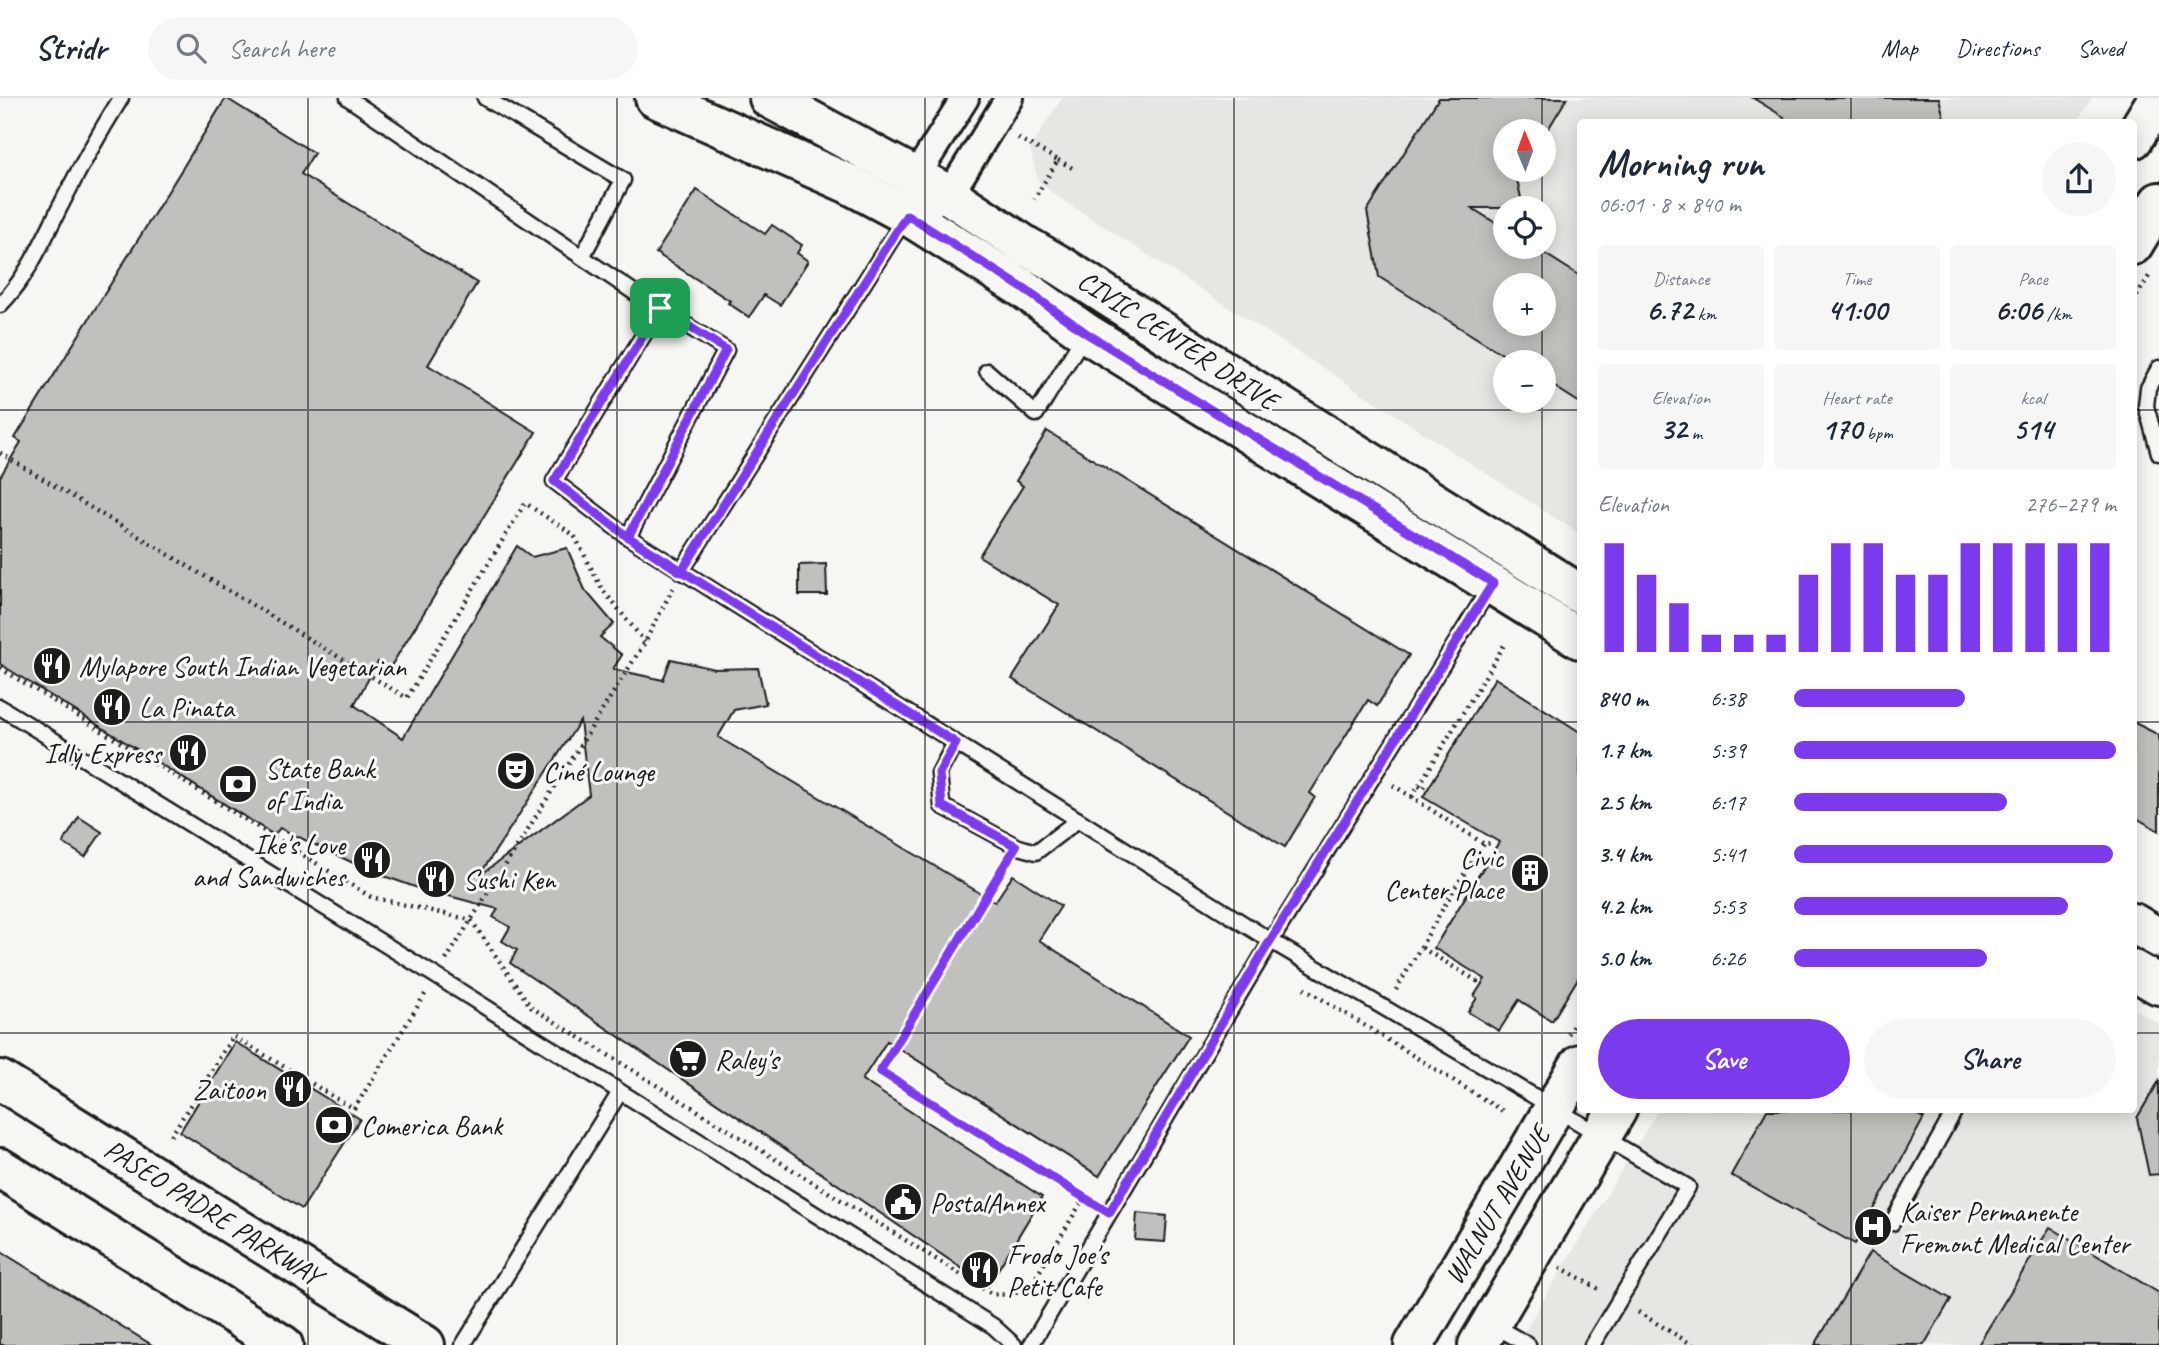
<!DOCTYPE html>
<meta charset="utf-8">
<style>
:root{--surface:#fff;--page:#f6f6f7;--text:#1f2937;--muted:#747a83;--line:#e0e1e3;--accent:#7c3aed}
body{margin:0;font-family:Caveat,sans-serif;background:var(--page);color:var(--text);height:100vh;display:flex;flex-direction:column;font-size:26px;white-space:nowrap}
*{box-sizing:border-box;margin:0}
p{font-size:23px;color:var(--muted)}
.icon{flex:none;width:38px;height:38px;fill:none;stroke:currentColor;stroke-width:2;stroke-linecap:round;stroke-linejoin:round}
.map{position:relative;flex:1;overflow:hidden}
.panel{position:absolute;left:1577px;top:21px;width:560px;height:994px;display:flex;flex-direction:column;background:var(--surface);border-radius:7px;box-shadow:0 4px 18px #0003}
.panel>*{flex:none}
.needle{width:46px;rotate:359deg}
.fabs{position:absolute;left:1493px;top:21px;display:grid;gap:14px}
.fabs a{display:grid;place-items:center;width:63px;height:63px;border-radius:50%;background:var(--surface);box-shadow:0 4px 18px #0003;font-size:35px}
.pin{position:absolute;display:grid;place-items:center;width:60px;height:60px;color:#fff;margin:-30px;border-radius:14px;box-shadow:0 4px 10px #0006}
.round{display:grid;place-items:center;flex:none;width:74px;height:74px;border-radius:37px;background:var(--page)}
.headline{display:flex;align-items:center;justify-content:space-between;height:119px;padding:0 21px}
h1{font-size:38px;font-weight:700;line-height:52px}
.stats{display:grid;grid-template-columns:repeat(3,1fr);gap:10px;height:119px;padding:7px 21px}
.stats div{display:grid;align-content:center;border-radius:7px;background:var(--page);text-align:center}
.stats b{font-size:30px;font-weight:700}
.stats small{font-size:19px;font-weight:400}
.stats p{font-size:19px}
.chart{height:196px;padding:14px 21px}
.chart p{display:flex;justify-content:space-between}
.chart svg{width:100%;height:126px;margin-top:7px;stroke:var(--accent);stroke-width:6}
.cta{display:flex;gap:14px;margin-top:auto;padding:14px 21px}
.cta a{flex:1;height:80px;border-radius:42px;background:var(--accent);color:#fff;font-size:28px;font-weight:700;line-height:80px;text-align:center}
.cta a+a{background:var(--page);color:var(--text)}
ul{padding:0 21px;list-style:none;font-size:23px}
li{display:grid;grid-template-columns:112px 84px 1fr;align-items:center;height:52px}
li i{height:18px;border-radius:9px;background:var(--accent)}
header{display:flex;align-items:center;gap:42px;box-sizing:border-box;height:98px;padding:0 35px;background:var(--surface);border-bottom:2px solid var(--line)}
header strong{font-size:33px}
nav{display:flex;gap:38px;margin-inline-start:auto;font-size:24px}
.search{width:490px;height:63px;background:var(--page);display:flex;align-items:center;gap:18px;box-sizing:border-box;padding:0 24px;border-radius:38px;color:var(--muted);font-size:26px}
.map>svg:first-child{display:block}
.built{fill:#e6e6e2;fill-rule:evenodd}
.building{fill:#c0c0bd;stroke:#1c1c1c;stroke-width:2;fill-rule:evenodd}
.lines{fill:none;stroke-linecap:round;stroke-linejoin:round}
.service-casing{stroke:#1c1c1c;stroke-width:19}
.minor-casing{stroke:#1c1c1c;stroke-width:32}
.secondary-casing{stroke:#1c1c1c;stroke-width:44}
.path{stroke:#1c1c1c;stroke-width:4.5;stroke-dasharray:2 5;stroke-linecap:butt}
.service{stroke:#f6f6f2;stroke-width:14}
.minor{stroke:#f6f6f2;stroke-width:26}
.secondary{stroke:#f6f6f2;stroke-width:38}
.route-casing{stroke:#fff;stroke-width:14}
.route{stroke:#7c3aed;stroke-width:9}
.grid{fill:none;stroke:#1c1c1c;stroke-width:2;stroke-opacity:0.55}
.labels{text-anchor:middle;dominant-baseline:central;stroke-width:6;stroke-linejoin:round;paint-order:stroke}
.street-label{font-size:28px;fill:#1c1c1c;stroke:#f6f6f2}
.poi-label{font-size:28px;fill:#1c1c1c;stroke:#f6f6f2;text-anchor:start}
</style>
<header>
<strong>Stridr</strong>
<div class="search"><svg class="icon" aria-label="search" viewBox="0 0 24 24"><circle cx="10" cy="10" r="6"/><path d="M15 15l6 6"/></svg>Search here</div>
<nav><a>Map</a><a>Directions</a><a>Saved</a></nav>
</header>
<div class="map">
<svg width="2159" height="1247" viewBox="0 0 2159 1247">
<rect width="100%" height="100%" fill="#f6f6f2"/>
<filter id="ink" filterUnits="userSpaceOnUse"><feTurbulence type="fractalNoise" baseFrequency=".0143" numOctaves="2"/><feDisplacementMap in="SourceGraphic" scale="14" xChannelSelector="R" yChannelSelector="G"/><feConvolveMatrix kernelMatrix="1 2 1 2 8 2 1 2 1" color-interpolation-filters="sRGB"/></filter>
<g filter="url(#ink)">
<g class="built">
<path d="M1062,0H2092L2077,24H1580V436L1055,97L1038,83L1030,50ZM1505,33H1544V72H1505ZM1505,110H1544V149H1505ZM1505,187H1544V226H1505ZM1505,264H1544V303H1505Z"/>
<path d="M2133,911L2159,926V1247H1516L1658,1012H2133Z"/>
</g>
<g class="building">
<path d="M226,0L314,55L301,76L477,185L428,267L536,334L389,571L378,564L354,607L403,640L517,448L532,459L567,450L585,492L614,526L600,539L622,557L613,571L663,582L671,561L715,571L758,570L766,606L734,612L718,639L995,804L1013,777L1061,808L1039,842L1189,938L1099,1078L887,943L862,982L1042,1099L988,1188L510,865L517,852L502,843L510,829L493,819L498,811L415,789L370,773L280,730L274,737L0,566V379L21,344L15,340ZM580,623L589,697L479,778Z"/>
<path d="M1439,0H1567L1544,38V33H1505V72H1523L1517,81L1523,110H1472L1505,131V149H1534L1580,178V305L1544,282V264H1515L1379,179L1367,113ZM1505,187H1544V226H1505Z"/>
<path d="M1753,0H1939L1945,24H1785L1784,19Z"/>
<path d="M697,92L765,136L772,127L802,147L797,155L808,163L780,207L764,197L749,219L728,205L730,203L656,155Z"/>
<path d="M1047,333L1409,557L1377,608L1368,602L1310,695L1315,699L1285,749L1012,581L1059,507L979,458L1023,388L1016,383Z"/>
<path d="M826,466L827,497H799V467Z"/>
<path d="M1495,580L1580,634V877L1552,923L1519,902L1499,933L1468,914L1477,900L1474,898L1485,881L1434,850L1499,744L1423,699Z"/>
<path d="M2133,624L2159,637V733L2133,718Z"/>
<path d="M79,719L102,734L85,759L63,745Z"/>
<path d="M235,944L360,1021L302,1111L180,1034Z"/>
<path d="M2159,983V1076L2149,1077L2137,1020Z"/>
<path d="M1767,1012H1908L1924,1020L1855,1146L1731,1077Z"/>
<path d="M1137,1115L1167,1118L1165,1144L1135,1142Z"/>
<path d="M2050,1129L2159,1195V1247H1978Z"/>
<path d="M0,1153L152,1247H0Z"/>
<path d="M1870,1154L1951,1201L1924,1247H1815Z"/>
</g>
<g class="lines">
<defs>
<g id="service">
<path d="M348,0L638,197L726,252L628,439L1271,843L1688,1089L1592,1247"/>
<path d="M485,0L623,82L582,159"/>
<path d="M0,207C28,179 44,140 62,105C80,69 100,34 121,0"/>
<path d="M2159,270L2148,290L2146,308L2159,355"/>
<path d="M987,273L1036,316L1085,236"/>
<path d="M628,439L554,383L660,210"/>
<path d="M681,474L907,117"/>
<path d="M0,609L436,878L993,1228L1014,1247"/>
<path d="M955,645L939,675L942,708L1016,748L1036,754L1078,722"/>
<path d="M1892,1125L1955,1012"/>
<path d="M1493,1227L1528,1247"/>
<path d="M463,1247L620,994"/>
<path d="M1031,1247L1271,843L1491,488"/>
</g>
<g id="minor">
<path d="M912,95L916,78L965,0"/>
<path d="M934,104L949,97L1009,0"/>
</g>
<g id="secondary">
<path d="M655,0L849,86L907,117L1024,191L1086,235L1580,541"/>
<path d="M769,0L949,97L1026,148L1061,168L1188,250L1580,496"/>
<path d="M2133,41L2158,0"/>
<path d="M2133,147L2159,104"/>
<path d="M2133,825L2159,840"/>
<path d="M2133,872L2159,887"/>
<path d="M0,982L425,1247"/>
<path d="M0,1070L283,1247"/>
<path d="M1414,1247L1580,966"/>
<path d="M1478,1247L1617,1012"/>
</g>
</defs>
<use href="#service" class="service-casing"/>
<use href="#minor" class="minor-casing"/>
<use href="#secondary" class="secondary-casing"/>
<g class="path">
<path d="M1018,40L1058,62L1034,101"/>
<path d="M1058,62L1074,71"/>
<path d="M2133,204L2151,175"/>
<path d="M0,355L407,600L525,405L574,437L602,491L645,544"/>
<path d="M0,570L371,799L471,822L531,909L992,1196L1011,1197L1030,1189L1084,1100"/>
<path d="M1393,687L1484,746L1493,745"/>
<path d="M1419,688L1423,691L1425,687L1429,689"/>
<path d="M1412,699L1506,544"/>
<path d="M1006,764L880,973L1093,1105"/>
<path d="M1422,850L1477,883L1480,878"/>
<path d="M446,862L645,544L673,490"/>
<path d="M1304,890L1506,1015"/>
<path d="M1396,892L1453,793L1484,746"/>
<path d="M1568,936L1580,916"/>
<path d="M171,1038L233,938L354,1011L427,893"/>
<path d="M1560,1169L1599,1191"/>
<path d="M1638,1214L1693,1247"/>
</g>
<use href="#service" class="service"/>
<use href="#minor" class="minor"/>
<use href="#secondary" class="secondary"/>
</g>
</g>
<g class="lines" filter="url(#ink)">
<defs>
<path id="route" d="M660,210L726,252L628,439L956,645L939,675L942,708L1016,748L880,973L1109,1115L1270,843L1493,485L1086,235L1024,191L907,117L681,474L628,439L554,383L660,210"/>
</defs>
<use href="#route" class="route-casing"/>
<use href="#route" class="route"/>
</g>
<path class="grid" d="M308,0V1247M617,0V1247M925,0V1247M1234,0V1247M1542,0V33M1851,0V24M1542,72V110M1542,149V187M1542,226V264M1542,303V1247M0,312H1580M2133,312H2159M0,624H1580M2133,624H2159M0,935H1580M2133,935H2159M1851,1012V1247"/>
<defs>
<symbol id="restaurant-disc" viewBox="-11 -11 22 22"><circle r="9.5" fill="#1c1c1c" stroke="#f6f6f2"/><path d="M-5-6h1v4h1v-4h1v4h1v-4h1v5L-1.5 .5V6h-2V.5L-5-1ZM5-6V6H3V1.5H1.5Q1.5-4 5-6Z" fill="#fff"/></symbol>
<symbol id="theatre-disc" viewBox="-11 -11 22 22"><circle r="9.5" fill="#1c1c1c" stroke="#f6f6f2"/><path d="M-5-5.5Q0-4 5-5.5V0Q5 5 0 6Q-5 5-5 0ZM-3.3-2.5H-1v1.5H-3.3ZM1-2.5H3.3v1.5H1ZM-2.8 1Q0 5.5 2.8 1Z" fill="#fff"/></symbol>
<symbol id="bank-disc" viewBox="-11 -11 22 22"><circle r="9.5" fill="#1c1c1c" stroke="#f6f6f2"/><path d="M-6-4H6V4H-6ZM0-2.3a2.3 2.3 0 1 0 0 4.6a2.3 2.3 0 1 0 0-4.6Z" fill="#fff"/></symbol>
<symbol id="building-disc" viewBox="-11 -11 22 22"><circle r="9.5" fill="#1c1c1c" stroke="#f6f6f2"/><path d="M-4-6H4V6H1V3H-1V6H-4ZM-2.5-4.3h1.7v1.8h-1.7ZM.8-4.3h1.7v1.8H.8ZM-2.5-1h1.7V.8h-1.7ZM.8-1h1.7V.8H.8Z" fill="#fff"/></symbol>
<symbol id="supermarket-disc" viewBox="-11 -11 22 22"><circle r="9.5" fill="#1c1c1c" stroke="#f6f6f2"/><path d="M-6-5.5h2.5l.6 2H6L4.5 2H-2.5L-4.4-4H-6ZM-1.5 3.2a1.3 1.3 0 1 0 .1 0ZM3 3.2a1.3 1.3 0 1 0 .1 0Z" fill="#fff"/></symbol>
<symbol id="civic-disc" viewBox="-11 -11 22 22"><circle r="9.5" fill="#1c1c1c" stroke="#f6f6f2"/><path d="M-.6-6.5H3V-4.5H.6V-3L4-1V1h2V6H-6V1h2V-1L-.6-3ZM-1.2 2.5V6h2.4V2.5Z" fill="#fff"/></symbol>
<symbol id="hospital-disc" viewBox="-11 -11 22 22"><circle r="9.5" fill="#1c1c1c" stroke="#f6f6f2"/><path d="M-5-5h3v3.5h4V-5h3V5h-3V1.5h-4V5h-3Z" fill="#fff"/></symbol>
</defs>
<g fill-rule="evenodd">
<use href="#restaurant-disc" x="30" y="546" width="44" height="44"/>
<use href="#restaurant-disc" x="90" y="587" width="44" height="44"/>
<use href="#restaurant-disc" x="166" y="633" width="44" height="44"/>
<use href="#theatre-disc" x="494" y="651" width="44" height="44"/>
<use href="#bank-disc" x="216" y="664" width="44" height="44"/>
<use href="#restaurant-disc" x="350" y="740" width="44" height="44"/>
<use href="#building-disc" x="1508" y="753" width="44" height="44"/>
<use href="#restaurant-disc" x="414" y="759" width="44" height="44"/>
<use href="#supermarket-disc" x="666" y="939" width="44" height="44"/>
<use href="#restaurant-disc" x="271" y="969" width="44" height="44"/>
<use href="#bank-disc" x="312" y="1005" width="44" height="44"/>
<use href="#civic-disc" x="881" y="1082" width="44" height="44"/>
<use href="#hospital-disc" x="1851" y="1107" width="44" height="44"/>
<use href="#restaurant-disc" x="958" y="1150" width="44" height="44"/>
</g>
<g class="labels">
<g class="street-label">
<text transform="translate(1178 242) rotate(33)">CIVIC CENTER DRIVE</text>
<text transform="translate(1497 1107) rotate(-59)">WALNUT AVENUE</text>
<text transform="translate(213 1114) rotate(32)">PASEO PADRE PARKWAY</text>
</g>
<g class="poi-label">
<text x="79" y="568">Mylapore South Indian Vegetarian</text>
<text x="139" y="609">La Pinata</text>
<text x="161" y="655" text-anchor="end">Idly Express</text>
<text x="265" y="670">State Bank<tspan x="265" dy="32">of India</tspan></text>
<text x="543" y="673">Ciné Lounge</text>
<text x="345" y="746" text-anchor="end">Ike's Love<tspan x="345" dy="32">and Sandwiches</tspan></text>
<text x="1503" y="759" text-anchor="end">Civic<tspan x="1503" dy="32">Center Place</tspan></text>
<text x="463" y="781">Sushi Ken</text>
<text x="715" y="961">Raley's</text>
<text x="266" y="991" text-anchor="end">Zaitoon</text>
<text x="361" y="1027">Comerica Bank</text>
<text x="930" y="1104">PostalAnnex</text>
<text x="1900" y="1113">Kaiser Permanente<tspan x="1900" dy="32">Fremont Medical Center</tspan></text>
<text x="1007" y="1156">Frodo Joe's<tspan x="1007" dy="32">Petit Cafe</tspan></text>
</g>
</g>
</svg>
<div class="fabs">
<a><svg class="needle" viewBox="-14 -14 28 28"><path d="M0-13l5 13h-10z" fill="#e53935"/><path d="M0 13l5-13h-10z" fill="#747a83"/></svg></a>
<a><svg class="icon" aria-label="locate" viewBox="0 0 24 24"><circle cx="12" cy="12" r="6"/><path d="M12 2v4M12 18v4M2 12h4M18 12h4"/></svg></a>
<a>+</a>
<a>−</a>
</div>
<div class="pin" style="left:660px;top:210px;background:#1e9e55"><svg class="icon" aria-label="arrive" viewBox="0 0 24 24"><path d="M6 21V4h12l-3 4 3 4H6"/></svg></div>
<section class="panel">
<div class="headline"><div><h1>Morning run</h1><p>06:01 · 8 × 840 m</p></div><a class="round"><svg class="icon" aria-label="share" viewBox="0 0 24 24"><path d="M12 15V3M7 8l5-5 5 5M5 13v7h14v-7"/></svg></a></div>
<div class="stats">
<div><p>Distance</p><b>6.72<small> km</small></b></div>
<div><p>Time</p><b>41:00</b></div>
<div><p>Pace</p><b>6:06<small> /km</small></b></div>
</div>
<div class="stats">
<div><p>Elevation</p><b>32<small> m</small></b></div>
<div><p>Heart rate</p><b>170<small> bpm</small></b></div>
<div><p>kcal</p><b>514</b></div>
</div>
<div class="chart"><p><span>Elevation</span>276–279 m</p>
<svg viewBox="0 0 160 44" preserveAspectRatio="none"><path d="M5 44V6M15 44V17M25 44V27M35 44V38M45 44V38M55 44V38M65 44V17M75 44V6M85 44V6M95 44V17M105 44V17M115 44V6M125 44V6M135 44V6M145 44V6M155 44V6"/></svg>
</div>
<ul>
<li><b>840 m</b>6:38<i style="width:53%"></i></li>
<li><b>1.7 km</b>5:39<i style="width:100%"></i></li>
<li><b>2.5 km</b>6:17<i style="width:66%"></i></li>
<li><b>3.4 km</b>5:41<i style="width:99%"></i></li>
<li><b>4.2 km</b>5:53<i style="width:85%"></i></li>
<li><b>5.0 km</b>6:26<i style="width:60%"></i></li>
</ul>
<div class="cta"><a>Save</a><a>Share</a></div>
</section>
</div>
